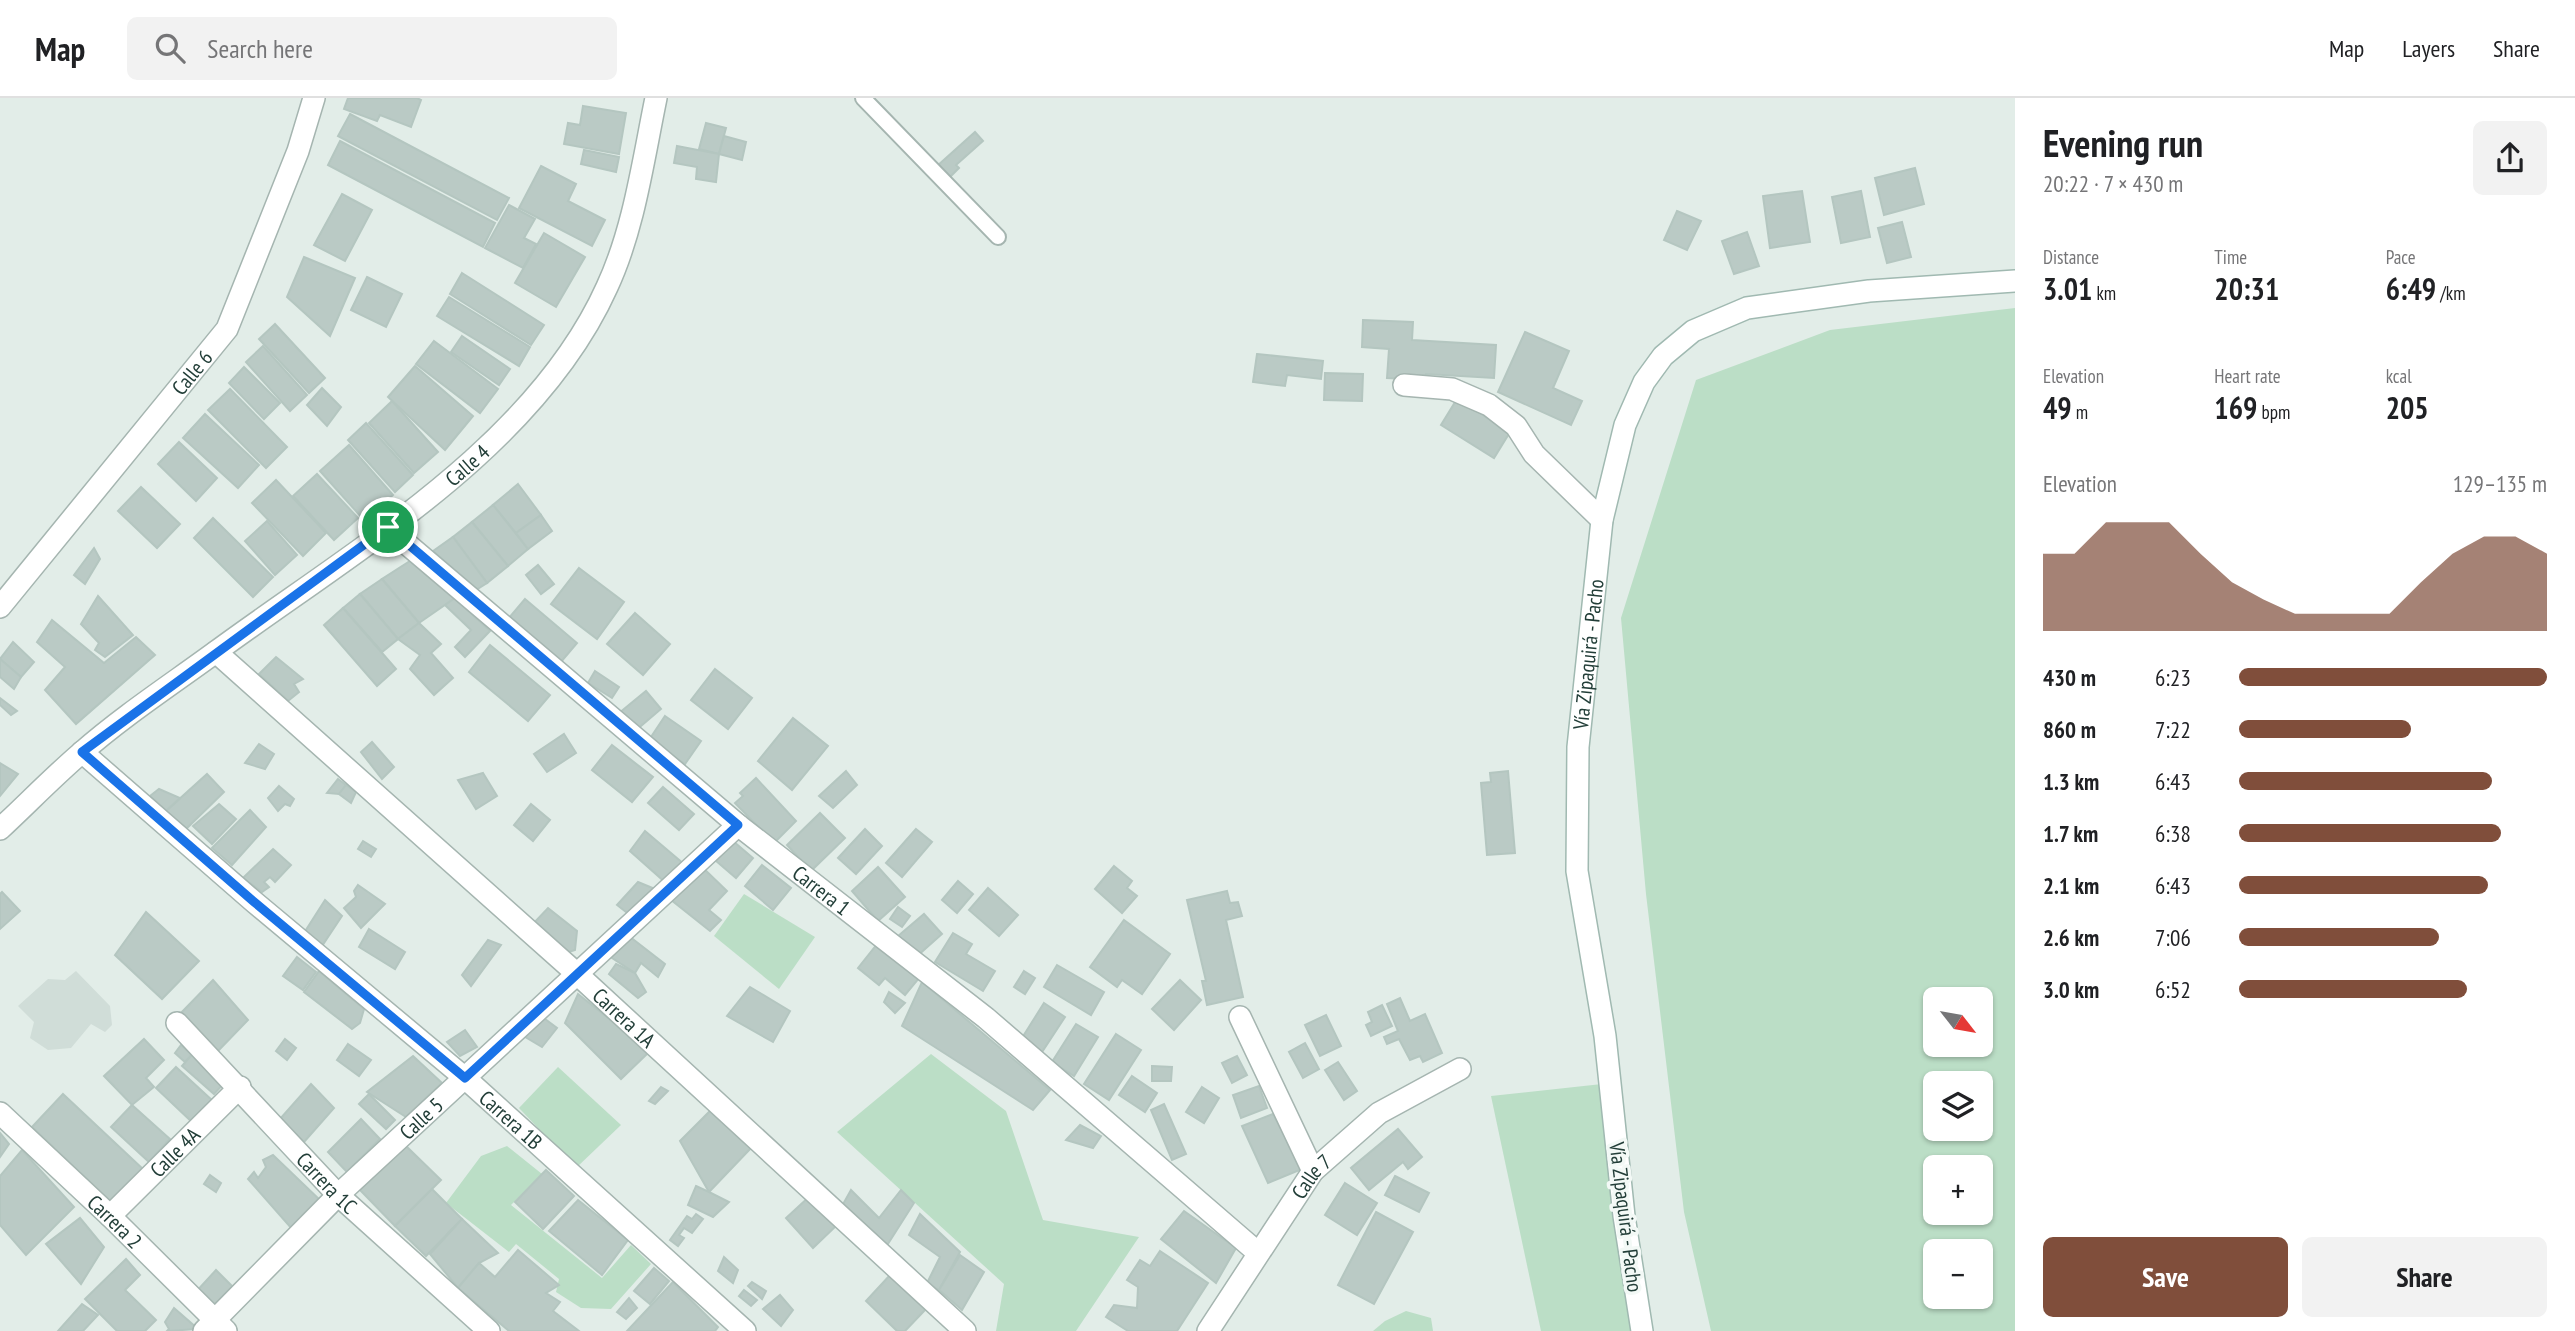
<!DOCTYPE html>
<meta charset="utf-8">
<style>
:root{--surface:#fff;--page:#f2f2f2;--text:#202124;--muted:#757577;--line:#e0e0e0;--accent:#804e3b}
body{margin:0;font-family:"PT Sans Narrow",sans-serif;background:var(--page);color:var(--text);height:100vh;display:flex;flex-direction:column;font-size:26px;white-space:nowrap}
*{box-sizing:border-box;margin:0}
p{font-size:23px;color:var(--muted)}
.icon{flex:none;width:38px;height:38px;fill:none;stroke:currentColor;stroke-width:2;stroke-linecap:round;stroke-linejoin:round}
.map{position:relative;flex:1;overflow:hidden}
.panel{display:flex;flex-direction:column;background:var(--surface);width:560px}
.panel>*{flex:none}
.needle{width:46px;rotate:121deg}
.tools{position:absolute;left:1923px;top:889px;display:grid;gap:14px}
.tools a{display:grid;place-items:center;width:70px;height:70px;border-radius:10px;background:var(--surface);box-shadow:0 2px 5px #0004;font-size:35px}
.pin{position:absolute;display:grid;place-items:center;width:60px;height:60px;color:#fff;margin:-30px;border:4px solid #fff;border-radius:50%;box-shadow:0 2px 7px #0007}
.round{display:grid;place-items:center;flex:none;width:74px;height:74px;border-radius:10px;background:var(--page)}
.overview{display:flex;align-items:center;justify-content:space-between;height:119px;padding:0 28px}
h1{font-size:38px;font-weight:700;line-height:52px}
.stats{display:grid;grid-template-columns:repeat(3,1fr);gap:10px;height:119px;padding:7px 28px}
.stats div{display:grid;align-content:center}
.stats b{font-size:30px;font-weight:700}
.stats small{font-size:19px;font-weight:400}
.stats p{font-size:19px}
.chart{height:196px;padding:14px 28px}
.chart p{display:flex;justify-content:space-between}
.chart svg{width:100%;height:126px;margin-top:7px;fill:var(--accent);opacity:.7}
.action{display:flex;gap:14px;margin-top:auto;padding:14px 28px}
.action a{flex:1;height:80px;border-radius:10px;background:var(--accent);color:#fff;font-size:28px;font-weight:700;line-height:80px;text-align:center}
.action a+a{background:var(--page);color:var(--text)}
ul{padding:0 28px;list-style:none;font-size:23px}
li{display:grid;grid-template-columns:112px 84px 1fr;align-items:center;height:52px}
li i{height:18px;border-radius:9px;background:var(--accent)}
header{display:flex;align-items:center;gap:42px;box-sizing:border-box;height:98px;padding:0 35px;background:var(--surface);border-bottom:2px solid var(--line)}
header strong{font-size:33px}
nav{display:flex;gap:38px;margin-inline-start:auto;font-size:24px}
.search{width:490px;height:63px;background:var(--page);display:flex;align-items:center;gap:18px;box-sizing:border-box;padding:0 24px;border-radius:10px;color:var(--muted);font-size:26px}
main{display:flex;flex:1;min-height:0}
.map>svg:first-child{display:block}
.built{fill:#d0ddd8}
.green{fill:#bbdec6;fill-rule:evenodd}
.building{fill:#bacac5;stroke:#b4c6c0;stroke-width:2}
.lines{fill:none;stroke-linecap:round;stroke-linejoin:round}
.lane-casing{stroke:#a5b5b0;stroke-width:18}
.street-casing{stroke:#a5b5b0;stroke-width:24}
.secondary-casing{stroke:#a0b9b1;stroke-width:24}
.lane{stroke:#fff;stroke-width:14}
.street{stroke:#fff;stroke-width:21}
.secondary{stroke:#fff;stroke-width:21}
.route-casing{stroke:#fff;stroke-width:14}
.route{stroke:#1a73e8;stroke-width:9}
.labels{text-anchor:middle;dominant-baseline:central;stroke-width:7;stroke-linejoin:round;paint-order:stroke}
.street-label{font-size:21px;fill:#223e38;stroke:#f3f9f6}
</style>
<header>
<strong>Map</strong>
<div class="search"><svg class="icon" aria-label="search" viewBox="0 0 24 24"><circle cx="10" cy="10" r="6"/><path d="M15 15l6 6"/></svg>Search here</div>
<nav><a>Map</a><a>Layers</a><a>Share</a></nav>
</header>
<main>
<div class="map">
<svg width="2015" height="1233" viewBox="0 0 2015 1233">
<rect width="100%" height="100%" fill="#e2ede8"/>
<path class="built" d="M76,873L110,908L112,927L105,934L91,926L71,950L48,952L30,940L34,924L18,908L48,881L65,882Z"/>
<g class="green">
<path d="M2015,210V1233H1711L1684,1114L1646,796L1621,520L1696,282L1830,232ZM1981,901V947H1936V901ZM1981,985V1031H1936V985ZM1936,1069H1981V1115H1936ZM1936,1153H1981V1199H1936Z"/>
<path d="M744,796L815,839L779,891L714,838Z"/>
<path d="M931,956L1006,1013L1043,1122L1139,1139L1076,1233H996L1004,1186L837,1034Z"/>
<path d="M558,969L621,1027L576,1070L519,1010Z"/>
<path d="M1602,986L1638,1233H1541L1491,998Z"/>
<path d="M507,1048L542,1076L511,1107L602,1180L631,1147L651,1166L611,1211L581,1210L556,1194L559,1181L516,1146L509,1154L446,1105L481,1058Z"/>
<path d="M1406,1213L1431,1220L1433,1233H1373L1385,1223Z"/>
</g>
<g class="building">
<path d="M348,0H417L421,2L411,29L380,17L377,23L344,11Z"/>
<path d="M583,8L626,15L619,56L564,46L568,25L580,27Z"/>
<path d="M350,16L509,100L497,122L338,38Z"/>
<path d="M706,25L726,30L719,56L699,51Z"/>
<path d="M975,34L983,43L956,67L959,70L948,81L937,68Z"/>
<path d="M724,38L746,44L742,62L719,56Z"/>
<path d="M340,43L495,125L483,149L328,67Z"/>
<path d="M677,48L719,56L716,84L696,81L697,69L674,65Z"/>
<path d="M584,52L619,59L616,74L581,66Z"/>
<path d="M541,68L576,86L568,103L605,122L592,148L519,110Z"/>
<path d="M1915,70L1924,106L1884,117L1875,80Z"/>
<path d="M1802,93L1810,144L1770,150L1763,98Z"/>
<path d="M1861,93L1870,139L1841,145L1832,99Z"/>
<path d="M342,96L372,112L345,163L314,147Z"/>
<path d="M509,107L535,121L524,140L536,146L523,170L485,150Z"/>
<path d="M1677,113L1701,123L1687,152L1664,142Z"/>
<path d="M1902,124L1911,159L1887,165L1878,130Z"/>
<path d="M1747,134L1759,168L1734,176L1722,143Z"/>
<path d="M544,135L585,159L556,209L515,185Z"/>
<path d="M304,159L355,180L330,238L287,199Z"/>
<path d="M462,175L544,227L531,247L450,196Z"/>
<path d="M367,179L402,196L386,229L351,212Z"/>
<path d="M449,199L530,249L519,268L437,218Z"/>
<path d="M1363,222L1413,224L1412,242L1496,247L1494,280L1426,276V282L1387,280L1389,251L1362,249Z"/>
<path d="M275,226L325,280L309,295L259,241Z"/>
<path d="M1525,234L1569,253L1553,290L1582,303L1571,327L1498,294Z"/>
<path d="M462,238L510,271L499,287L451,254Z"/>
<path d="M434,243L498,291L480,315L416,266Z"/>
<path d="M263,248L307,297L290,313L246,264Z"/>
<path d="M1257,256L1323,263L1321,281L1287,277L1285,288L1253,284Z"/>
<path d="M415,268L473,318L445,352L388,299Z"/>
<path d="M244,269L280,305L264,321L229,285Z"/>
<path d="M1325,275L1363,276L1362,303L1324,302Z"/>
<path d="M322,290L341,309L327,328L307,307Z"/>
<path d="M230,291L287,349L266,370L208,312Z"/>
<path d="M1457,301L1510,334L1494,360L1441,327Z"/>
<path d="M392,303L438,354L414,375L369,325Z"/>
<path d="M205,316L259,367L238,390L183,340Z"/>
<path d="M366,325L413,377L395,394L348,342Z"/>
<path d="M179,344L217,380L196,403L158,366Z"/>
<path d="M349,347L393,397L364,422L320,373Z"/>
<path d="M317,376L358,420L334,442L293,398Z"/>
<path d="M276,382L326,435L303,458L252,405Z"/>
<path d="M518,386L541,417L516,435L493,407Z"/>
<path d="M141,389L180,426L157,450L118,413Z"/>
<path d="M493,407L528,451L508,468L472,424Z"/>
<path d="M541,417L552,433L528,451L516,435Z"/>
<path d="M213,420L273,479L253,499L194,440Z"/>
<path d="M267,423L297,457L275,477L245,443Z"/>
<path d="M472,424L508,468L487,485L453,439Z"/>
<path d="M453,439L487,485L476,492L433,453Z"/>
<path d="M94,450L100,461L85,486L74,477Z"/>
<path d="M410,463L455,500L419,525L382,481Z"/>
<path d="M538,467L554,486L541,496L526,477Z"/>
<path d="M579,470L624,504L597,541L551,506Z"/>
<path d="M382,481L419,525L398,541L360,496Z"/>
<path d="M360,496L398,541L382,554L343,510Z"/>
<path d="M98,498L133,537L105,559L95,552L99,545L81,526Z"/>
<path d="M455,500L490,533L465,559L455,549L471,532L445,507Z"/>
<path d="M525,501L577,545L560,565L508,521Z"/>
<path d="M343,510L396,571L377,588L324,527Z"/>
<path d="M635,515L670,546L643,577L607,546Z"/>
<path d="M52,522L104,565L136,539L155,557L76,626L45,592L65,569L37,544Z"/>
<path d="M419,525L441,546L431,555L453,580L434,597L410,571L420,557L398,541Z"/>
<path d="M13,544L34,564L21,579L0,561Z"/>
<path d="M490,547L550,597L528,623L469,574Z"/>
<path d="M276,559L303,581L294,586L299,594L288,603L259,576Z"/>
<path d="M0,561L21,579L14,591L0,579Z"/>
<path d="M715,571L752,600L728,631L691,602Z"/>
<path d="M595,573L619,589L612,600L588,585Z"/>
<path d="M646,593L661,611L635,633L619,615Z"/>
<path d="M0,600L17,613L11,617L0,607Z"/>
<path d="M665,618L701,643L685,666L649,642Z"/>
<path d="M793,620L828,648L792,692L758,663Z"/>
<path d="M564,636L576,655L547,674L534,656Z"/>
<path d="M372,644L394,669L382,681L361,654Z"/>
<path d="M259,646L274,656L265,671L245,665Z"/>
<path d="M612,647L653,679L632,704L592,672Z"/>
<path d="M0,665L18,676L0,698Z"/>
<path d="M846,673L857,687L833,710L819,698Z"/>
<path d="M1508,673L1515,755L1487,757L1481,685L1491,684L1490,675Z"/>
<path d="M483,675L497,698L476,711L458,682Z"/>
<path d="M207,676L224,694L185,732L166,713Z"/>
<path d="M756,680L796,723L774,745L735,705L743,698L740,695Z"/>
<path d="M338,681L346,687L339,696L327,695Z"/>
<path d="M346,687L356,694L351,705L339,696Z"/>
<path d="M279,688L294,701L290,708L285,706L278,713L268,700Z"/>
<path d="M663,689L694,716L679,732L648,705Z"/>
<path d="M159,691L180,700L166,713L150,698Z"/>
<path d="M219,706L236,721L212,746L193,728Z"/>
<path d="M531,706L550,722L533,743L514,727Z"/>
<path d="M250,712L266,729L232,767L212,750Z"/>
<path d="M820,715L845,740L811,773L787,747Z"/>
<path d="M865,731L882,748L856,776L838,760Z"/>
<path d="M916,731L932,744L902,779L886,765Z"/>
<path d="M645,733L684,766L666,785L630,753Z"/>
<path d="M363,743L376,751L371,759L358,751Z"/>
<path d="M733,743L753,760L736,780L716,763Z"/>
<path d="M273,751L291,767L275,784L270,779L264,784L269,789L262,794L243,780Z"/>
<path d="M700,767L727,793L709,812L721,822L710,833L670,801Z"/>
<path d="M762,767L791,790L773,812L745,788Z"/>
<path d="M1114,768L1132,783L1127,790L1137,798L1122,815L1095,791Z"/>
<path d="M878,769L905,799L878,823L852,793Z"/>
<path d="M958,783L973,796L957,815L942,802Z"/>
<path d="M638,784L655,791L635,821L617,807Z"/>
<path d="M358,787L385,806L361,830L344,810L356,799L354,793Z"/>
<path d="M988,790L1018,817L999,838L969,812Z"/>
<path d="M1227,793L1230,805L1238,804L1242,818L1226,822L1243,899L1207,907L1202,883H1206L1187,802Z"/>
<path d="M2,794L20,813L0,831V796Z"/>
<path d="M325,802L342,818L322,848L304,835Z"/>
<path d="M898,809L910,818L902,829L890,821Z"/>
<path d="M548,810L577,833L575,852L559,857L531,828Z"/>
<path d="M146,814L199,863L162,901L115,857Z"/>
<path d="M924,816L942,836L916,859L898,838Z"/>
<path d="M1124,822L1170,856L1142,896L1122,882L1117,889L1090,869Z"/>
<path d="M369,831L405,854L395,871L359,849Z"/>
<path d="M625,835L665,866L658,879L641,865L635,875L609,858Z"/>
<path d="M953,835L972,846L966,856L995,873L983,893L935,864Z"/>
<path d="M488,842L501,847L471,888L462,877Z"/>
<path d="M878,845L920,879L905,897L885,880L879,887L858,870Z"/>
<path d="M297,859L316,874L303,892L283,878Z"/>
<path d="M616,866L635,875L646,894L638,900L609,876Z"/>
<path d="M1057,867L1104,894L1091,917L1044,889Z"/>
<path d="M319,873L364,911L360,925L352,931L304,894Z"/>
<path d="M1024,873L1035,880L1025,896L1014,889Z"/>
<path d="M213,882L248,922L216,955L177,919Z"/>
<path d="M1180,882L1201,902L1174,932L1152,911Z"/>
<path d="M922,884L1050,992L1033,1012L902,928Z"/>
<path d="M750,889L790,913L773,944L727,918Z"/>
<path d="M889,894L905,905L895,915L884,904Z"/>
<path d="M578,896L650,953L621,981L565,925Z"/>
<path d="M1400,900L1410,923L1425,916L1442,955L1423,964L1420,958L1410,962L1399,941L1387,946L1384,939L1398,933L1387,906Z"/>
<path d="M1044,905L1065,919L1042,954L1022,940Z"/>
<path d="M1382,907L1392,928L1371,938L1366,927L1372,924L1368,914Z"/>
<path d="M1326,917L1341,948L1320,958L1305,927Z"/>
<path d="M541,918L557,930L542,949L522,937Z"/>
<path d="M1076,926L1098,939L1074,978L1052,964Z"/>
<path d="M465,932L477,949L460,958L447,944Z"/>
<path d="M1116,936L1141,952L1109,1002L1084,986Z"/>
<path d="M144,941L164,962L146,980L154,989L132,1007L104,978Z"/>
<path d="M285,941L296,950L287,962L276,953Z"/>
<path d="M1305,945L1319,971L1303,980L1289,954Z"/>
<path d="M348,946L371,962L359,978L337,962Z"/>
<path d="M181,947L192,957L185,964L175,955Z"/>
<path d="M195,953L227,982L214,996L182,968Z"/>
<path d="M413,958L442,985L406,1019L367,994Z"/>
<path d="M1237,958L1247,977L1232,985L1222,965Z"/>
<path d="M1338,964L1357,993L1344,1002L1325,972Z"/>
<path d="M1152,968L1172,969L1171,983H1152Z"/>
<path d="M176,969L213,1003L193,1025L156,990Z"/>
<path d="M1132,978L1157,995L1145,1014L1119,997Z"/>
<path d="M311,986L334,1010L304,1044L280,1021Z"/>
<path d="M1259,988L1267,1010L1241,1020L1233,997Z"/>
<path d="M661,989L668,993L655,1006L649,1003Z"/>
<path d="M1202,989L1219,1000L1204,1025L1186,1014Z"/>
<path d="M63,996L144,1072L112,1105L32,1029Z"/>
<path d="M369,996L395,1022L386,1031L359,1006Z"/>
<path d="M1164,1006L1186,1056L1172,1062L1151,1012Z"/>
<path d="M132,1007L170,1041L149,1064L111,1029Z"/>
<path d="M711,1012L752,1049L709,1094L680,1043Z"/>
<path d="M1273,1016L1302,1071L1268,1085L1242,1028Z"/>
<path d="M361,1021L380,1041L347,1074L328,1054Z"/>
<path d="M1080,1027L1101,1038L1093,1050L1066,1042Z"/>
<path d="M1398,1031L1422,1059L1408,1071L1403,1064L1369,1092L1351,1070Z"/>
<path d="M0,1035L9,1046L0,1059Z"/>
<path d="M405,1047L441,1082L395,1128L360,1092Z"/>
<path d="M22,1052L74,1109L26,1157L0,1127V1078Z"/>
<path d="M273,1057L323,1105L293,1132L248,1081L254,1074L258,1080L266,1069L263,1062Z"/>
<path d="M546,1072L574,1098L543,1131L515,1104Z"/>
<path d="M210,1077L221,1085L216,1094L204,1086Z"/>
<path d="M1395,1078L1429,1095L1419,1114L1385,1097Z"/>
<path d="M1345,1085L1377,1105L1357,1137L1325,1117Z"/>
<path d="M696,1088L709,1094L729,1104L713,1119L688,1107Z"/>
<path d="M432,1091L462,1121L426,1158L395,1128Z"/>
<path d="M851,1092L879,1120L901,1092L914,1105L886,1149L842,1108Z"/>
<path d="M810,1098L837,1127L813,1150L786,1120Z"/>
<path d="M578,1102L628,1142L602,1177L549,1133Z"/>
<path d="M1184,1113L1236,1150L1216,1185L1161,1141Z"/>
<path d="M1376,1114L1413,1134L1374,1206L1338,1187Z"/>
<path d="M696,1116L703,1121L692,1135L684,1130L679,1137L684,1140L678,1148L670,1142L687,1118L692,1121Z"/>
<path d="M920,1116L960,1154L939,1192L927,1185L940,1159L909,1137Z"/>
<path d="M80,1120L104,1149L81,1186L46,1146Z"/>
<path d="M462,1121L498,1155L479,1165L458,1190L430,1156Z"/>
<path d="M518,1152L559,1187L546,1195L560,1204L553,1213L579,1233H509L458,1190L479,1165L495,1179Z"/>
<path d="M1160,1153L1208,1185L1177,1233H1128L1106,1219L1114,1207L1137,1210L1138,1189L1127,1182L1140,1162L1150,1168Z"/>
<path d="M960,1157L984,1174L962,1212L939,1192Z"/>
<path d="M724,1159L738,1172L733,1185L718,1173Z"/>
<path d="M126,1161L140,1177L125,1192L156,1222L145,1233H117L85,1201Z"/>
<path d="M654,1170L669,1183L650,1206L634,1193Z"/>
<path d="M216,1172L236,1192L215,1213L195,1195Z"/>
<path d="M891,1176L926,1211L905,1233H897L866,1203Z"/>
<path d="M673,1184L718,1229L715,1233H627Z"/>
<path d="M752,1184L766,1193L762,1201L748,1188Z"/>
<path d="M744,1192L757,1202L751,1208L739,1198Z"/>
<path d="M780,1197L793,1212L781,1228L763,1211Z"/>
<path d="M629,1200L637,1210L626,1221L617,1214Z"/>
<path d="M82,1206L98,1217L83,1233H58Z"/>
<path d="M174,1210L198,1231L167,1233L169,1231L165,1224Z"/>
</g>
<g class="lines">
<defs>
<path id="lane" d="M863,0L998,139"/>
<g id="street">
<path d="M1404,287L1452,291L1489,307L1516,328L1534,356L1602,422"/>
<path id="s1" d="M388,430L738,727L986,920L1257,1154"/>
<path id="s2" d="M0,509L227,231L298,53L314,0"/>
<path id="s3" d="M216,554L576,875L965,1233"/>
<path id="s4" d="M82,654L253,803L465,980L745,1233"/>
<path id="s5" d="M0,731C27,706 53,679 81,655C123,618 172,586 217,553C353,453 535,349 607,189C634,131 643,63 656,0"/>
<path d="M1240,919L1313,1073"/>
<path id="s6" d="M177,925L338,1097L489,1233"/>
<path id="s7" d="M0,1015L110,1118L226,1233"/>
<path id="s8" d="M110,1118L240,989"/>
<path id="s9" d="M204,1233L338,1097L738,727"/>
<path id="s10" d="M1208,1233L1313,1073L1379,1015L1460,971"/>
</g>
<g id="secondary">
<path id="s11" d="M1642,1233L1624,1118L1605,938L1577,773L1578,649L1602,422L1625,327L1644,284L1663,258L1693,233L1747,210L1869,193L2015,183"/>
</g>
</defs>
<use href="#lane" class="lane-casing"/>
<use href="#street" class="street-casing"/>
<use href="#secondary" class="secondary-casing"/>
<use href="#lane" class="lane"/>
<use href="#street" class="street"/>
<use href="#secondary" class="secondary"/>
</g>
<g class="lines">
<defs>
<path id="route" d="M388,429L738,727L465,980L253,803L82,654Z"/>
</defs>
<use href="#route" class="route-casing"/>
<use href="#route" class="route"/>
</g>
<g class="labels">
<g class="street-label">
<text stroke="none"><textPath href="#s2" startOffset="303">Calle 6</textPath></text>
<text stroke="none"><textPath href="#s5" startOffset="593">Calle 4</textPath></text>
<text stroke="none"><textPath href="#s11" startOffset="682">Vía Zipaquirá - Pacho</textPath></text>
<text stroke="none"><textPath href="#s1" startOffset="565">Carrera 1</textPath></text>
<text stroke="none"><textPath href="#s3" startOffset="548">Carrera 1A</textPath></text>
<text stroke="none"><textPath href="#s9" startOffset="304">Calle 5</textPath></text>
<text stroke="none"><textPath href="#s4" startOffset="565">Carrera 1B</textPath></text>
<text stroke="none"><textPath href="#s8" startOffset="91">Calle 4A</textPath></text>
<text stroke="none"><textPath href="#s10" startOffset="186">Calle 7</textPath></text>
<text stroke="none"><textPath href="#s6" startOffset="219">Carrera 1C</textPath></text>
<text transform="translate(1626 1119) rotate(83)">Vía Zipaquirá - Pacho</text>
<text stroke="none"><textPath href="#s7" startOffset="158">Carrera 2</textPath></text>
</g>
</g>
</svg>
<div class="tools">
<a><svg class="needle" viewBox="-14 -14 28 28"><path d="M0-13l5 13h-10z" fill="#e53935"/><path d="M0 13l5-13h-10z" fill="#757577"/></svg></a>
<a><svg class="icon" aria-label="layers" viewBox="0 0 24 24"><path d="M12 4l9 5-9 5-9-5zM3 14l9 5 9-5"/></svg></a>
<a>+</a>
<a>−</a>
</div>
<div class="pin" style="left:388px;top:429px;background:#1e9e55"><svg class="icon" aria-label="arrive" viewBox="0 0 24 24"><path d="M6 21V4h12l-3 4 3 4H6"/></svg></div>
</div>
<section class="panel">
<div class="overview"><div><h1>Evening run</h1><p>20:22 · 7 × 430 m</p></div><a class="round"><svg class="icon" aria-label="share" viewBox="0 0 24 24"><path d="M12 15V3M7 8l5-5 5 5M5 13v7h14v-7"/></svg></a></div>
<div class="stats">
<div><p>Distance</p><b>3.01<small> km</small></b></div>
<div><p>Time</p><b>20:31</b></div>
<div><p>Pace</p><b>6:49<small> /km</small></b></div>
</div>
<div class="stats">
<div><p>Elevation</p><b>49<small> m</small></b></div>
<div><p>Heart rate</p><b>169<small> bpm</small></b></div>
<div><p>kcal</p><b>205</b></div>
</div>
<div class="chart"><p><span>Elevation</span>129–135 m</p>
<svg viewBox="0 0 160 44" preserveAspectRatio="none"><path d="M0 44V17L10 17L20 6L30 6L40 6L50 17L60 27L70 33L80 38L90 38L100 38L110 38L120 27L130 17L140 11L150 11L160 17V44z"/></svg>
</div>
<ul>
<li><b>430 m</b>6:23<i style="width:100%"></i></li>
<li><b>860 m</b>7:22<i style="width:56%"></i></li>
<li><b>1.3 km</b>6:43<i style="width:82%"></i></li>
<li><b>1.7 km</b>6:38<i style="width:85%"></i></li>
<li><b>2.1 km</b>6:43<i style="width:81%"></i></li>
<li><b>2.6 km</b>7:06<i style="width:65%"></i></li>
<li><b>3.0 km</b>6:52<i style="width:74%"></i></li>
</ul>
<div class="action"><a>Save</a><a>Share</a></div>
</section>
</main>
